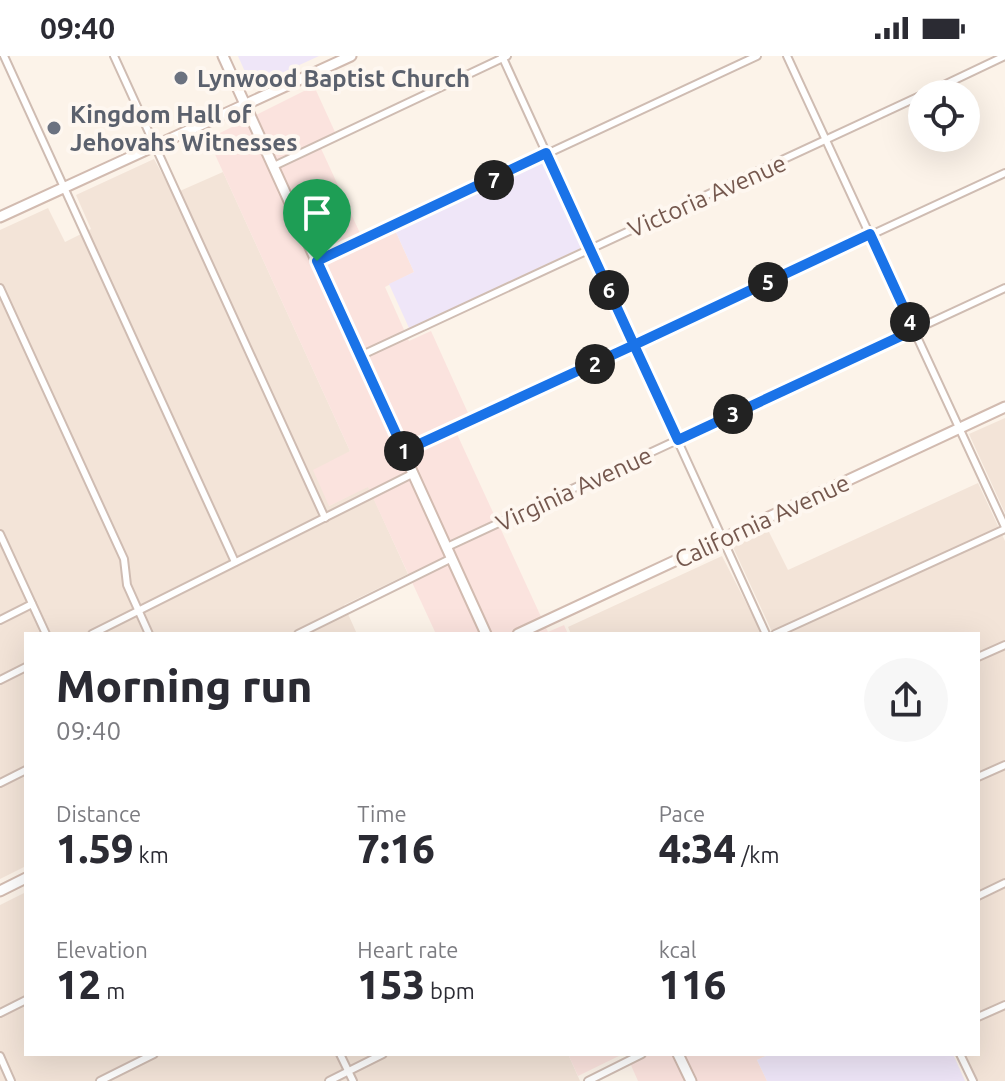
<!DOCTYPE html>
<style>
:root{--surface:#fff;--page:#f7f7f7;--text:#2b2b33;--muted:#7c7c81}
body{margin:0;font-family:Ubuntu,sans-serif;background:var(--page);color:var(--text);height:100vh;display:flex;flex-direction:column;font-size:30px;white-space:nowrap}
*{box-sizing:border-box;margin:0}
p{font-size:26px;color:var(--muted)}
.icon{flex:none;width:44px;height:44px;fill:none;stroke:currentColor;stroke-width:2;stroke-linecap:round;stroke-linejoin:round}
.map{position:relative;flex:1;overflow:hidden}
.sheet{position:absolute;left:24px;top:576px;width:956px;height:424px;display:flex;flex-direction:column;background:var(--surface);border-radius:0px;box-shadow:0 8px 32px #0002}
.sheet>*{flex:none}
.fabs{position:absolute;left:908px;top:24px;display:grid;gap:16px}
.fabs a{display:grid;place-items:center;width:72px;height:72px;border-radius:50%;background:var(--surface);box-shadow:0 8px 32px #0002;font-size:40px}
.pin{position:absolute;display:grid;place-items:center;width:68px;height:68px;color:#fff;margin:-82px -34px;border-radius:50% 50% 50% 0;rotate:-45deg;box-shadow:0 0 8px #0007}
.pin .icon{rotate:45deg}
.km{position:absolute;width:40px;height:40px;margin:-20px;border-radius:50%;background:#222;color:#fff;font-size:22px;line-height:40px;text-align:center}
.round{display:grid;place-items:center;flex:none;width:84px;height:84px;border-radius:42px;background:var(--page)}
.summary{display:flex;align-items:center;justify-content:space-between;height:136px;padding:0 32px}
h1{font-size:44px;font-weight:800;line-height:60px}
.metrics{display:grid;grid-template-columns:repeat(3,1fr);gap:12px;height:136px;padding:8px 32px}
.metrics div{display:grid;align-content:center}
.metrics b{font-size:40px;font-weight:800}
.metrics small{font-size:22px;font-weight:400}
.metrics p{font-size:22px}
.status{display:flex;justify-content:space-between;align-items:center;height:56px;padding:0 40px;background:var(--surface);direction:ltr}
.status svg{height:22px;fill:currentColor}
.map>svg:first-child{display:block}
.residential{fill:#f3e4d8}
.commercial{fill:#fbe3de}
.education{fill:#efe6f8}
.lines{fill:none;stroke-linecap:round;stroke-linejoin:round}
.street-casing{stroke:#cfbcb2;stroke-width:10}
.secondary-casing{stroke:#d2bbb0;stroke-width:13}
.street{stroke:#fff;stroke-width:6}
.secondary{stroke:#fff;stroke-width:9}
.route-casing{stroke:#fff;stroke-width:16}
.route{stroke:#1a73e8;stroke-width:10}
.worship-dot{fill:#6b7280;stroke:#fef7f0;stroke-width:3}
.labels{text-anchor:middle;dominant-baseline:central;stroke-width:8;stroke-linejoin:round;paint-order:stroke}
.worship-label{font-size:24px;font-weight:bold;fill:#5b616d;stroke:#fef7f0;text-anchor:start}
.street-label{font-size:24px;fill:#75584e;stroke:#fef7f0}
</style>
<div class="status"><b>09:40</b><svg viewBox="0 0 49 12"><path d="M0 12V9h3v3zM5 12V6h3v6zM10 12V3h3v9zM15 12V0h3v12zM26 1h20v11H26zM47 4h2v5h-2z"/></svg></div>
<div class="map">
<svg width="1005" height="1025" viewBox="0 0 1005 1025">
<rect width="100%" height="100%" fill="#fcf3e9"/>
<g class="residential">
<path d="M154,103L173,138L223,116L350,395L329,450L368,430L408,518L344,549L357,578H26V810L0,823V174L48,152L65,186L91,173L76,139Z"/>
<path d="M1005,362V457L969,378Z"/>
<path d="M978,427L1005,485V1025H977L965,998H978V578H773L733,491L768,474L788,514Z"/>
<path d="M722,500L762,578H571L568,571Z"/>
<path d="M26,836V998H568L580,1025H0V849Z"/>
</g>
<g class="commercial">
<path d="M314,30L335,76L318,86L365,188L395,174L414,216L385,231L409,285L431,275L468,357L451,365L548,576L564,569L568,578H436L368,431L329,450L313,414L350,395L208,83Z"/>
<path d="M568,998H623L578,1020Z"/>
<path d="M626,998H770L757,1004L767,1025H638Z"/>
</g>
<g class="education">
<path d="M238,0H319L256,29L250,27Z"/>
<path d="M543,104L583,191L409,272L389,228L414,216L395,174Z"/>
<path d="M770,998H953L965,1025H767L757,1004Z"/>
</g>
<g class="lines">
<defs>
<g id="street">
<path d="M4,0L235,506"/>
<path d="M114,0L325,462"/>
<path d="M502,0L766,578"/>
<path d="M787,0L1005,471"/>
<path d="M925,38L1005,0"/>
<path d="M274,110L507,0"/>
<path d="M317,205L757,0"/>
<path d="M0,232L124,503L127,529L149,578"/>
<path d="M360,300L922,39"/>
<path d="M404,395L1005,117"/>
<path d="M0,478L46,578"/>
<path d="M447,491L1005,232"/>
<path d="M0,564L32,548"/>
<path d="M92,578L414,417"/>
<path d="M298,578L452,502"/>
<path d="M775,578L1005,473"/>
<path d="M978,601L1005,589"/>
<path d="M0,624L26,611"/>
<path d="M978,721L1005,709"/>
<path d="M0,727L26,714"/>
<path d="M978,840L1005,827"/>
<path d="M0,957L26,944"/>
<path d="M978,961L1005,949"/>
<path d="M340,998L353,1025"/>
<path d="M960,998L973,1025"/>
<path d="M0,1000L11,1025"/>
<path d="M100,1025L154,998"/>
<path d="M329,1025L383,998"/>
<path d="M588,1025L642,998"/>
</g>
<g id="secondary">
<path d="M223,0L486,578"/>
<path d="M0,161L351,0"/>
<path d="M518,578L1005,351"/>
<path d="M0,835L26,822"/>
<path d="M678,998L691,1025"/>
</g>
</defs>
<use href="#street" class="street-casing"/>
<use href="#secondary" class="secondary-casing"/>
<use href="#street" class="street"/>
<use href="#secondary" class="secondary"/>
</g>
<g class="lines">
<defs>
<path id="route" d="M317,205L404,395L634,289L678,384L914,274L870,178L634,289L546,97L317,205"/>
</defs>
<use href="#route" class="route-casing"/>
<use href="#route" class="route"/>
</g>
<g class="worship-dot">
<circle cx="181" cy="22" r="8"/>
<circle cx="54" cy="72" r="8"/>
</g>
<g class="labels">
<g class="worship-label">
<text x="197" y="22">Lynwood Baptist Church</text>
<text x="70" y="58">Kingdom Hall of<tspan x="70" dy="28">Jehovahs Witnesses</tspan></text>
</g>
<g class="street-label">
<text transform="translate(707 140) rotate(-24)">Victoria Avenue</text>
<text transform="translate(574 433) rotate(-25)">Virginia Avenue</text>
<text transform="translate(762 465) rotate(-25)">California Avenue</text>
</g>
</g>
</svg>
<div class="fabs">
<a><svg class="icon" aria-label="locate" viewBox="0 0 24 24"><circle cx="12" cy="12" r="6"/><path d="M12 2v4M12 18v4M2 12h4M18 12h4"/></svg></a>
</div>
<div class="pin" style="left:317px;top:205px;background:#1e9e55"><svg class="icon" aria-label="arrive" viewBox="0 0 24 24"><path d="M6 21V4h12l-3 4 3 4H6"/></svg></div>
<b class="km" style="left:404px;top:395px">1</b>
<b class="km" style="left:595px;top:308px">2</b>
<b class="km" style="left:733px;top:358px">3</b>
<b class="km" style="left:910px;top:266px">4</b>
<b class="km" style="left:768px;top:226px">5</b>
<b class="km" style="left:609px;top:234px">6</b>
<b class="km" style="left:494px;top:124px">7</b>
<section class="sheet">
<div class="summary"><div><h1>Morning run</h1><p>09:40</p></div><a class="round"><svg class="icon" aria-label="share" viewBox="0 0 24 24"><path d="M12 15V3M7 8l5-5 5 5M5 13v7h14v-7"/></svg></a></div>
<div class="metrics">
<div><p>Distance</p><b>1.59<small> km</small></b></div>
<div><p>Time</p><b>7:16</b></div>
<div><p>Pace</p><b>4:34<small> /km</small></b></div>
</div>
<div class="metrics">
<div><p>Elevation</p><b>12<small> m</small></b></div>
<div><p>Heart rate</p><b>153<small> bpm</small></b></div>
<div><p>kcal</p><b>116</b></div>
</div>
</section>
</div>
